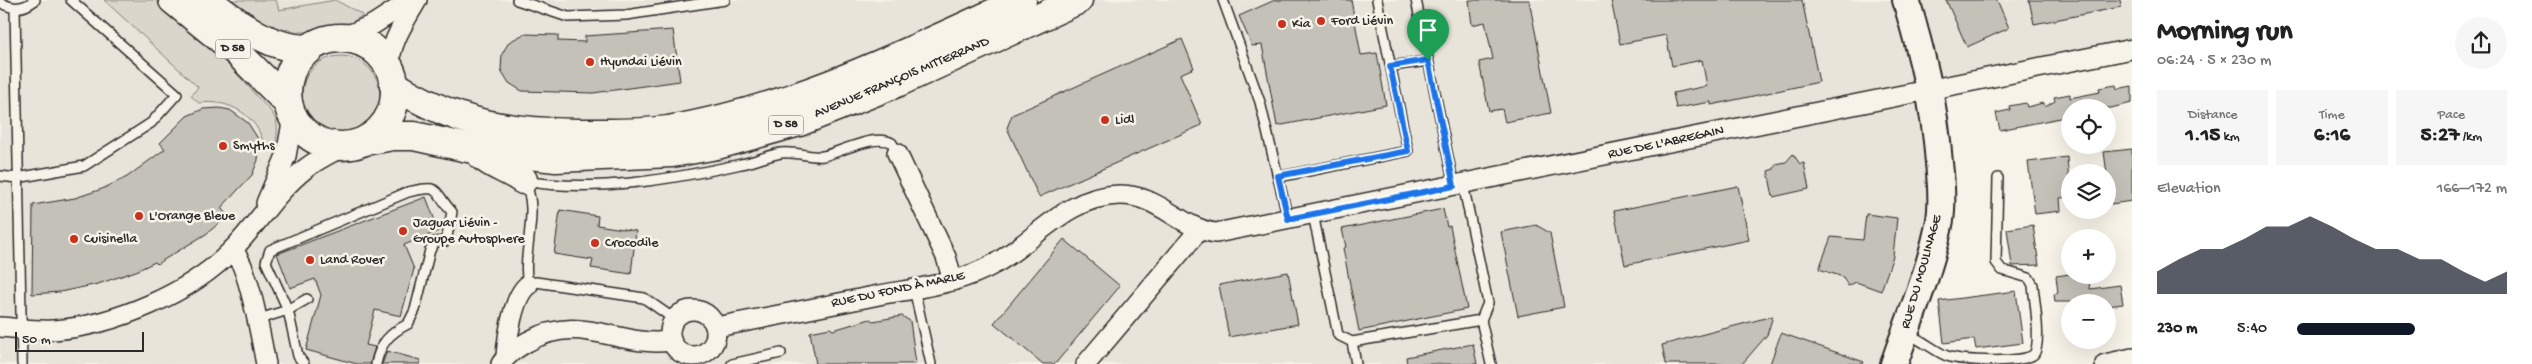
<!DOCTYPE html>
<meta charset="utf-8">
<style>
:root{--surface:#fff;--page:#f6f6f6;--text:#222;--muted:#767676;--accent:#111827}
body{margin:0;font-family:"Gochi Hand",sans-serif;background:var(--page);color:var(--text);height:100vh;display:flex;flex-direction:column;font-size:19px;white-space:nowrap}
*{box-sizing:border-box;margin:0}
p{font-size:16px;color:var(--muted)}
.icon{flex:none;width:28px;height:28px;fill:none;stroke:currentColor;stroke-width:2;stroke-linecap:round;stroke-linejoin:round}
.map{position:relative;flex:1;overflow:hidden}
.sheet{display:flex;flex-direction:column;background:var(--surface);width:400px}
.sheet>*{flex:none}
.fabs{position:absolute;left:2061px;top:99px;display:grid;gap:10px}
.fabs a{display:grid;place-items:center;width:55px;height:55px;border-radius:50%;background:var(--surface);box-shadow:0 5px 20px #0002;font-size:25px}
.scale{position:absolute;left:15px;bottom:12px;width:129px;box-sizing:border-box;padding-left:5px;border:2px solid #2b2b2b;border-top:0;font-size:14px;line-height:18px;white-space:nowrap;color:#2b2b2b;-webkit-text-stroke:4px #f7f3e8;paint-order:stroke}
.pin{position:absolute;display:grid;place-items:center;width:42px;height:42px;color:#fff;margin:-51px -21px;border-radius:50% 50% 50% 0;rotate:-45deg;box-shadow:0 0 5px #0007}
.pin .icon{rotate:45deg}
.round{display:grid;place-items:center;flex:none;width:52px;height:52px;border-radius:26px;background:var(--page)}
.overview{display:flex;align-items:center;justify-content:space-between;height:85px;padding:0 25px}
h1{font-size:28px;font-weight:800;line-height:38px}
.stats{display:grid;grid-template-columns:repeat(3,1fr);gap:8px;height:85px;padding:5px 25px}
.stats div{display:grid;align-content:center;border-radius:0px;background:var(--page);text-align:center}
.stats b{font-size:21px;font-weight:800}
.stats small{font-size:14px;font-weight:400}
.stats p{font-size:14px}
.chart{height:140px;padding:10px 25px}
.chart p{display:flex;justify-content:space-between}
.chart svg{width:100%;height:90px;margin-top:5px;fill:var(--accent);opacity:.7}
ul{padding:0 25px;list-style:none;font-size:16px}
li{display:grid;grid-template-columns:80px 60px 1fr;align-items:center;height:38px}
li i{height:12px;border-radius:6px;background:var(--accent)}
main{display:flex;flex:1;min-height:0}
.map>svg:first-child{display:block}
.built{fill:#e8e4da}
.green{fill:#dad6cc;stroke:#82807c}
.building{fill:#c4c1b9;stroke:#2b2b2b}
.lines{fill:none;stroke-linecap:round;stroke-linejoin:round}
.lane-casing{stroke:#2b2b2b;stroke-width:12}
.street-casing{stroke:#2b2b2b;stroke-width:22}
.secondary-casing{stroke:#2b2b2b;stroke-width:30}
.primary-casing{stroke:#2b2b2b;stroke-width:31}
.highway-casing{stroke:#2b2b2b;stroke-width:31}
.lane{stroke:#f7f3e8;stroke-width:9}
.street{stroke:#f7f3e8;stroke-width:19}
.secondary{stroke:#f7f3e8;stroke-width:26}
.primary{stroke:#f7f3e8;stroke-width:28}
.highway{stroke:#f7f3e8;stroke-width:28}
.route-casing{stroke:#fff;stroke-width:10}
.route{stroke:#1a73e8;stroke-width:6}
.poi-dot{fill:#c8321e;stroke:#f7f3e8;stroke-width:2}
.labels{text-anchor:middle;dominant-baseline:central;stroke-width:5;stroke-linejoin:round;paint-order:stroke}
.shield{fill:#f7f3e8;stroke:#686764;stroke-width:1}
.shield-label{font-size:12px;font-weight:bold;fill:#2b2b2b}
.poi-label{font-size:14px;fill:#2b2b2b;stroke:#f7f3e8;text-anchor:start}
.street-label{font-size:14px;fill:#2b2b2b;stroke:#f7f3e8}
</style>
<main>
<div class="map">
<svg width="2132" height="364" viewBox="0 0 2132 364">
<rect width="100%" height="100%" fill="#f7f3e8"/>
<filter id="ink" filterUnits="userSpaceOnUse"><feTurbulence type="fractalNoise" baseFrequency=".02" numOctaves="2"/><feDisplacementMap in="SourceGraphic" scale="10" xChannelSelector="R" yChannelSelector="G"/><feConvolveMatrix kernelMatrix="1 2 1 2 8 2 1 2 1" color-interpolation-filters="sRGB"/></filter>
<g filter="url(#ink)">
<path class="built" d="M0,0H2132V49L1931,89L1942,191L1894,364H0Z"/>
<g class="green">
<path d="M104,0H156C190,30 225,58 254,93C261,102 272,110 276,120C279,130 276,141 274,151L265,147C257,115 231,99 199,103L191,96L198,87Z"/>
<path d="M228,0H276L279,10L335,0L363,15L351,23L328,26L311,32H296L282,28L278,30Z"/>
<circle cx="341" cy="95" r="39"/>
</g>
<g class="building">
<path d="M1275,0H1351L1361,55L1377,53L1386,105L1277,126L1262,45L1252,46L1239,16Z"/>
<path d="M1469,0H1529L1551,113L1505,122L1502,109L1489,111L1479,62L1493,59L1485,22L1472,25Z"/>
<path d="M1611,0H1802L1819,82L1711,105V102L1676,108L1673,93L1707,86L1702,60L1672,66L1666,35L1620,44Z"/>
<path d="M1946,0H1997L2009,28L1967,47Z"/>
<path d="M2029,0H2120L2121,7L2034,24Z"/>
<path d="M673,30L680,81L593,93L522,91L509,83L501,70L502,54L509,42L524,34L558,35V41L585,42V36Z"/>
<path d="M1182,39L1194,68L1180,74L1202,125L1039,197L1007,128L1012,115Z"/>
<path d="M2116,85L2117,89L2132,86V103L2111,108H2070V116L2000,130L1996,113L2010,110L2009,106L2026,103L2027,107L2043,103L2045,107L2055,101L2054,97L2070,94V98L2100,92L2099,88Z"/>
<path d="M219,108L230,110L248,123L257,137L259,148L258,160L252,175L221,208L228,216L206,234L157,264L155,262L136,271L98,284L60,292L32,294L33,205L75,198L102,189L127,177L165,149L160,143L187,116L203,109Z"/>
<path d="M2132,149V201L2111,204L2104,152Z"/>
<path d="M1793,154L1800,164L1804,163L1809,189L1773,197L1768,171L1774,169L1776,164L1786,162Z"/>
<path d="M2067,157L2070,197L2060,198L2061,211L2035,214L2028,162Z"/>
<path d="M1738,186L1749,240L1625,265L1614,211Z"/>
<path d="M426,197L439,231L404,245L414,269L401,316L375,310L366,345L375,347L370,364H357L306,350L321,295L315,279L290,288L277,254Z"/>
<path d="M1443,209L1447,227L1450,226L1467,309L1359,331L1343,248L1346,247L1342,229Z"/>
<path d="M560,210L598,216L597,225L636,231L631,274L591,268L593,260L554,254Z"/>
<path d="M1866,214L1897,218L1893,256L1881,291L1856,282L1848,286L1843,277L1819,269L1831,237L1863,240Z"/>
<path d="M1536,225L1550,233L1564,307L1518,316L1501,232Z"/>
<path d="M2033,225L2039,265L2012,266L2007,229Z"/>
<path d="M1064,239L1120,286L1055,364H1043L994,323Z"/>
<path d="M1288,272L1298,324L1229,337L1219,285Z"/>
<path d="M2070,274L2088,275L2090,289L2120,285L2123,304L2108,306V302H2055L2054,294L2058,293L2056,276Z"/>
<path d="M2016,291L2023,343L1976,349L1974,339L1944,343L1939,301Z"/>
<path d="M902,316L910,321L916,364H816L810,332L830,328L833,330L870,319L873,321Z"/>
<path d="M1773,316L1767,335L1742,364H1666L1662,345Z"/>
<path d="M1781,333L1864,362L1863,364H1770Z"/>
<path d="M1473,344L1477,364H1407L1406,357Z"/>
<path d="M387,351L420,360V364H382Z"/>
</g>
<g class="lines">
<defs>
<g id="lane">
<path d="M517,0L568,17L626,15L725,0"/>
<path d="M1223,0L1260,102L1288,219"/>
<path d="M1416,0L1454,186"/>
<path d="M0,2C12,10 24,9 35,0"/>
<path d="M15,8L22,364"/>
<path d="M1391,66L1428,61"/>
<path d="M0,176L17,178L84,166L151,123L177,94L71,0"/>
<path d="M1278,177L1408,151L1377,0"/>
<path d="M525,181C593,193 674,179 741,164C755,162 768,155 781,153C796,151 811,158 823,156C841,152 876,133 892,143L897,153"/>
<path d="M524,182C541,208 521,253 528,285L536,282L644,298L674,319"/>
<path d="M1313,214L1338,335L1352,342L1481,320L1488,303L1463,184"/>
<path d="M914,289L931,364"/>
<path d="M307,299L288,310L266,262L270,250L408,192C442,184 432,190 452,212L446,241L435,242L430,250L415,310L408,324C390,333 380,343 376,364"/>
<path d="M256,320L288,310L298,356L304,364"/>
<path d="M1481,320L1491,364"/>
<path d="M1907,334C1921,339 1938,353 1947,356C1961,361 2025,364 2034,354C2042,342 2034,299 2033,285L2029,278L2002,270L1996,262L1998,178"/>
<path d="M1352,342L1356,364"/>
<path d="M732,364L781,353"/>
</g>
<g id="street">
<path d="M339,39L374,24L411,0"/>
<path d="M389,69C390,42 404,23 417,0"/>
<path d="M897,153L946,257L953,281"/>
<path d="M266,203L286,156L293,117"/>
<path d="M232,250C249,263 261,340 266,364"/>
<circle cx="693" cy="333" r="23"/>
<path d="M0,327C17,328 36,331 53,330C113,326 192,293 234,248C258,223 277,191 305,169C316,160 331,153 344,146"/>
<path d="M716,327C770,317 825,306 879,295C918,288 960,284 996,263C1036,240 1067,196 1119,195C1158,194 1181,229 1216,233L2132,49"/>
<path d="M506,357C507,339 513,296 528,285"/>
<path d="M501,364C508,353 517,348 527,342C581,311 617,348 670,341"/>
<path d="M1086,364L1200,229"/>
<path d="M2105,364L2132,358"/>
</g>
<path id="secondary" d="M1894,364C1910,317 1931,269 1940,220C1943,201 1941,181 1939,163C1935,106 1922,54 1906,0"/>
<g id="primary">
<circle cx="341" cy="92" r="54"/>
<path d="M394,85C457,124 505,132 577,133C608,133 638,134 668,130C792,110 908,52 1022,0"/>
<path d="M365,141L393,136H414L473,149L556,158L672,153L717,145L799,122L899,82L1078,0"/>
<path d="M482,156C494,166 509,170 523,180"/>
</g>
<g id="highway">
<path d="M173,0L238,53L288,103"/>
<path d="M207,0C238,23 270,50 310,49"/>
</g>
</defs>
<use href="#lane" class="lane-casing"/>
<use href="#street" class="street-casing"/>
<use href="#secondary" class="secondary-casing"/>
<use href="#primary" class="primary-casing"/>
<use href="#highway" class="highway-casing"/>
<use href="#lane" class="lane"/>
<use href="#street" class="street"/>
<use href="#secondary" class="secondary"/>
<use href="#primary" class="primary"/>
<use href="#highway" class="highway"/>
</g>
</g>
<g class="lines" filter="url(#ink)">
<defs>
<path id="route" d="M1428,60L1454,186L1288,219L1278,176L1408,151L1390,66Z"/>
</defs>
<use href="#route" class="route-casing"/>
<use href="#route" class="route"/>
</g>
<g class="poi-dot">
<circle cx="1321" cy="21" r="5"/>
<circle cx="1282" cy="24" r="5"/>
<circle cx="590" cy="62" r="5"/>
<circle cx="1105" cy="120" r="5"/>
<circle cx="223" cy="146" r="5"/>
<circle cx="139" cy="216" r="5"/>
<circle cx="403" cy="231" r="5"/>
<circle cx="74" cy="239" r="5"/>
<circle cx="595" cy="243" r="5"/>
<circle cx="310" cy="260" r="5"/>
</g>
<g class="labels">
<g class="shield">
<rect x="215.5" y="39.5" width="35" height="19" rx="4"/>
<rect x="768.5" y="115.5" width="35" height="19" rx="4"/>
</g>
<g class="shield-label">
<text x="233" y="49">D 58</text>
<text x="786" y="125">D 58</text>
</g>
<g class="poi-label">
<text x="1331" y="21">Ford Liévin</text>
<text x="1292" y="24">Kia</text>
<text x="600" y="62">Hyundai Liévin</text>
<text x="1115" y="120">Lidl</text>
<text x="233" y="146">Smyths</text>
<text x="149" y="216">L'Orange Bleue</text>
<text x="413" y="223">Jaguar Liévin -<tspan x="413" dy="16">Groupe Autosphere</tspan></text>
<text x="84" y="239">Cuisinella</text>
<text x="605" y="243">Crocodile</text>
<text x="320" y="260">Land Rover</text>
</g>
<g class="street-label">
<text transform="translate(902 78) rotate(-23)">AVENUE FRANÇOIS MITTERRAND</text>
<text transform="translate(1666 143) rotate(-12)">RUE DE L'ABREGAIN</text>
<text transform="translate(1922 272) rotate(-74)">RUE DU MOULINAGE</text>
<text transform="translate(898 290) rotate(-12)">RUE DU FOND À MARLE</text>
</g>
</g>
</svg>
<div class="fabs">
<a><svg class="icon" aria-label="locate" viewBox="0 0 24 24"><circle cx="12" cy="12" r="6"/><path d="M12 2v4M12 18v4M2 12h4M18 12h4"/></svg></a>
<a><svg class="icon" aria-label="layers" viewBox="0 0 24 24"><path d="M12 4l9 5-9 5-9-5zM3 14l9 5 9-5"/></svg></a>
<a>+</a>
<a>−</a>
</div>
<div class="scale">50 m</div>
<div class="pin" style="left:1428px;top:60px;background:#1e9e55"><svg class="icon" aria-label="arrive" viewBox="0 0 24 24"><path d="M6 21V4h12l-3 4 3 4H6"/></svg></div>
</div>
<section class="sheet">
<div class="overview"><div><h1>Morning run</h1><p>06:24 · 5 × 230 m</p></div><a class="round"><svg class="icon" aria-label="share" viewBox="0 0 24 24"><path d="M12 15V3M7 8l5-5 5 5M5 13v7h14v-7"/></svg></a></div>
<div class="stats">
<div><p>Distance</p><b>1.15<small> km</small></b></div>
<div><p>Time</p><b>6:16</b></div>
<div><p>Pace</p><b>5:27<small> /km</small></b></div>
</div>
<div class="chart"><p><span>Elevation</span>166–172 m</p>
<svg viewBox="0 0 160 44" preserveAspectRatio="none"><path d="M0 44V33L10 27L20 22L30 22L40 17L50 11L60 11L70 6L80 11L90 17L100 22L110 22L120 27L130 27L140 33L150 38L160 33V44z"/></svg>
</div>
<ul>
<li><b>230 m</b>5:40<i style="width:56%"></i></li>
</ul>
</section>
</main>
